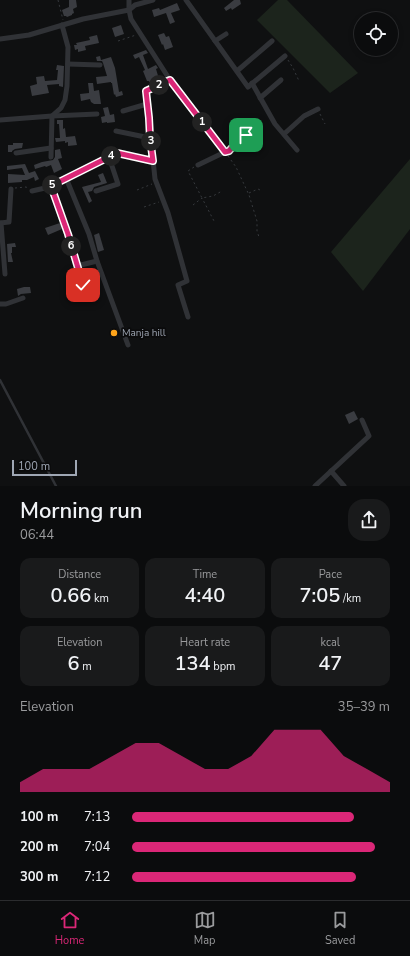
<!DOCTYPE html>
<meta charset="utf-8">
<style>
:root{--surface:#0b0c0d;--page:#191a1b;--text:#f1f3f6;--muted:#9a9b9d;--line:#2b2c2e;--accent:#db2777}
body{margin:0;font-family:"Nunito Sans",sans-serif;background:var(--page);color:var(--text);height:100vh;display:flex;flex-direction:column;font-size:15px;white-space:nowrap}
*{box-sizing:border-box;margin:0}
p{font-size:13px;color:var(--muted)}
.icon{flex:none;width:22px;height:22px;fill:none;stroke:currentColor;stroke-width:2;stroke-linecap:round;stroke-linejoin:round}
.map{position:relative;height:486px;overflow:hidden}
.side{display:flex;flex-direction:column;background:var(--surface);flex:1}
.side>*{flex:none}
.controls{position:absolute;left:354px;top:12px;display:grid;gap:8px}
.controls a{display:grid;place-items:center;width:44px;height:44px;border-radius:50%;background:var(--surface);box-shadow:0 2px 6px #0003,0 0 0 1px var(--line);font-size:20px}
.scale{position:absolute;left:12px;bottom:10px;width:65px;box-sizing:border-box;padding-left:4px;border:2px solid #9fa7b4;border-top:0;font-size:11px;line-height:14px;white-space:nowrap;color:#9fa7b4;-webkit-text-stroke:3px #0b0b0c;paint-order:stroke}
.pin{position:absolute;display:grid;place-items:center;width:34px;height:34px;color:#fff;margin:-17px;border-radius:8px;box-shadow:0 2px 6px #0006}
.km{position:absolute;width:20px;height:20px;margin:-10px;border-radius:50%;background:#222;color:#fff;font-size:11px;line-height:20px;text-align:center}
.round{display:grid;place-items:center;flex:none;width:42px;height:42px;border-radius:16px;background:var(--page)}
.overview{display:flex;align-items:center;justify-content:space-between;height:68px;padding:0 20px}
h1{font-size:22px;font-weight:600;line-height:30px}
.stats{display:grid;grid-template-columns:repeat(3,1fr);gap:6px;height:68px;padding:4px 20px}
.stats div{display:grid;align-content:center;border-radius:10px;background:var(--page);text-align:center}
.stats b{font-size:20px;font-weight:600}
.stats small{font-size:11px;font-weight:400}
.stats p{font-size:11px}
.chart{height:112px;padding:8px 20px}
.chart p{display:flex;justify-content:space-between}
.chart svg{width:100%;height:72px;margin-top:4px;fill:var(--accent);opacity:.7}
ul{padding:0 20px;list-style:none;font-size:13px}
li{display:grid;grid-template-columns:64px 48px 1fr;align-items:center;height:30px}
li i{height:10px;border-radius:5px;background:var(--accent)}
.menu{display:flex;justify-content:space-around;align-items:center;height:56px;border-top:1px solid var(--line);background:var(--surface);font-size:11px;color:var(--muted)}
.menu a{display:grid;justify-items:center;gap:2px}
.menu .current{color:var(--accent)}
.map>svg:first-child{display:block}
.green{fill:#1c241c}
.building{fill:#3a3c41}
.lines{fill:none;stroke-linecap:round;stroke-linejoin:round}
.path{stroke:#36393d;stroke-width:1;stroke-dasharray:2 3;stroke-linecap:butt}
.service{stroke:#303236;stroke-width:2.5}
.minor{stroke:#303236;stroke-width:5}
.route-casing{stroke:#fff;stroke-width:8}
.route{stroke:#db2777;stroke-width:5}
.poi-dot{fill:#ffa41a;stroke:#0b0b0c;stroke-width:1.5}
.labels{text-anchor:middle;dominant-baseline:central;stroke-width:3.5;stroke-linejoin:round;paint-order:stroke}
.poi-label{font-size:10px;fill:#9fa7b4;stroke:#0b0b0c;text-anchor:start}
</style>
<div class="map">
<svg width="410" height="486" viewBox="0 0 410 486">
<rect width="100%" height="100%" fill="#0f1011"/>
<g class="green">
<path d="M278,0H287L358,73L330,93L257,20Z"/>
<path d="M410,159V229L363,291L331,252Z"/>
</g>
<g class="building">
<path d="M69,0H76L77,7L73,9L74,13L72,14V15L67,17L66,16H64L62,10L69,7Z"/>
<path d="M234,0H240L241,4L232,10L231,8L226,11L224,8Z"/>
<path d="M177,3L180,10L171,13L175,22L170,24L166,13L154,17L152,10L159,8L160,10Z"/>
<path d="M121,25L124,34L115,37L112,28Z"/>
<path d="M164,33L166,37L169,36L173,47L165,50L163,44L162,45L158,35Z"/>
<path d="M97,35L99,43L85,46L86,50L78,52V49L75,50L74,45H77L76,43L90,40L89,37Z"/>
<path d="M146,50L148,53L143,55L148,69L156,65L158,68L156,69L159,79L149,82V81H147L143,71L145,70L139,57L135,59L133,55Z"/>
<path d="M100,56L101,60L111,57L115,68L119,92L122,91L123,95L116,97L115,94L114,95L112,83H111V82L97,84L96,77L107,76L103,63L102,61H97L96,57Z"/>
<path d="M57,65L64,66L63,87L59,86V84L47,85L49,93L32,96L30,86L37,84L36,77L44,76L45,81L57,80L58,70H56Z"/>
<path d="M88,83H93L94,91L99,90L101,104H94L91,102L90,99L81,101L80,94L89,93V91Z"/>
<path d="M108,107L110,115L114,114L115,122L107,123V122L102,123L101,117L105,116L103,108Z"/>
<path d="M57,120H63V129L65,128L66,137L75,136L77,145L68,146V142L65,143V141L56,142L55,138H60L59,124H57Z"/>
<path d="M13,143H23L22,148L15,149L12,151V152H8V145H13Z"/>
<path d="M60,149L62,158L58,159L62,169L54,173L51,165L46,167L45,166L35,169L34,165L42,162L53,160L55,157V150Z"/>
<path d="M25,164L29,173L35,171L39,179L35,181L34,177L27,180H22V182L8,183V174L25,175L22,168L7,170V166Z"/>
<path d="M103,173L107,183L94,187L92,191L88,192L92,201L89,203L82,187L101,182L98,175Z"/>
<path d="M60,223L62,229L48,235L45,228Z"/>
<path d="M99,233L104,250L98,252L94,235Z"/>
<path d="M15,243L16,247H12V253H11L13,262H8L7,244Z"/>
<path d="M24,287H30L31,293L21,294L18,296L17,289Z"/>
<path d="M354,411L358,419L349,424L345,415Z"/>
</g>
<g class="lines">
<g class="path">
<path d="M58,0L63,20"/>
<path d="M118,41L136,35"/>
<path d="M288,60L293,68L299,81"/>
<path d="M320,114L325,124"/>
<path d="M229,151L236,143L242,140L255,128"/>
<path d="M228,156L236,167L249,195L257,221V231L259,237"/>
<path d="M194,167L188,171L202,198L213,196L222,191"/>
<path d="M15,188L26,187L28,188"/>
<path d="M137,190L152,184"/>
<path d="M249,193L258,189L262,191"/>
<path d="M193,205L202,198L214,221"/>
<path d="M144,207L159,202"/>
</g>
<path class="service" d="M0,380L56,486"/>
<g class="minor">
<path d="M129,0V10L131,19L170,80L225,152L198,165"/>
<path d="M186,0L248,87L285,56"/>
<path d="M0,39L29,35L83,19L129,10L135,5L153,0"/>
<path d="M215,41L226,34"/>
<path d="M68,64L100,65"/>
<path d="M237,71L272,41"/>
<path d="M170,80L146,91L155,179L168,213L187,281L178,285L188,317"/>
<path d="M252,83L275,124L297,150"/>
<path d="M260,98L281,80"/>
<path d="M123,111L147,104"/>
<path d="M0,120L52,116L97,114"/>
<path d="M116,131L150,138"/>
<path d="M284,134L304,116L318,109"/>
<path d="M16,153L51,148"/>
<path d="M51,157L52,116L61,108L65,100L67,86L68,47L62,25"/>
<path d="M66,178L89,234L97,261L128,345"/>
<path d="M51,186L68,234L83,285"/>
<path d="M32,191L45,188L51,186L117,153L153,161"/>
<path d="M96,191L118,184L109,157"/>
<path d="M0,223L9,222L11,189"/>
<path d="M1,223L5,274"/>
<path d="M77,266L97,261"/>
<path d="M0,304H6L23,298"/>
<path d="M331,471L344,486"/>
<path d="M315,486L369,436L362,420"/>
</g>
</g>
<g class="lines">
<defs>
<path id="route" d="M83,285L68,234L51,186L117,153L153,161L150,138L149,118L146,91L170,80L225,152L229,151L236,143L246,135"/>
</defs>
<use href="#route" class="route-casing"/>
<use href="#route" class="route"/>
</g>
<circle class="poi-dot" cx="114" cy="333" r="4"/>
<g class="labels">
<g class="poi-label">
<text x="122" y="333">Manja hill</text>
</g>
</g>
</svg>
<div class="controls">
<a><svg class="icon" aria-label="locate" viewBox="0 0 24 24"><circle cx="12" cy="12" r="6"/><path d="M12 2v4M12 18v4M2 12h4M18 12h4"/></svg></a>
</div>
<div class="scale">100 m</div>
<div class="pin" style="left:246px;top:135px;background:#1e9e55"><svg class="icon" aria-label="arrive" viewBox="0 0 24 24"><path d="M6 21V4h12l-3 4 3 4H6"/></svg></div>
<div class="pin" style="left:83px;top:285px;background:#d93025"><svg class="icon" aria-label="check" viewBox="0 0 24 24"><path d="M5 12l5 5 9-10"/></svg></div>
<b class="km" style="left:202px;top:122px">1</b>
<b class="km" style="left:159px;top:85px">2</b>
<b class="km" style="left:151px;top:141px">3</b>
<b class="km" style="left:111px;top:156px">4</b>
<b class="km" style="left:52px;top:185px">5</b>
<b class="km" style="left:71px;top:246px">6</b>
</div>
<section class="side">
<div class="overview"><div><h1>Morning run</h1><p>06:44</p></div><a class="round"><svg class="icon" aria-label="share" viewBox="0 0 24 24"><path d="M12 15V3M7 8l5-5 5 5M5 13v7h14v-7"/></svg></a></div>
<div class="stats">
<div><p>Distance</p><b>0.66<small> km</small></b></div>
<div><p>Time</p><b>4:40</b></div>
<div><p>Pace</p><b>7:05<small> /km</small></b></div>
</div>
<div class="stats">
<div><p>Elevation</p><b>6<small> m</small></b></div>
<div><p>Heart rate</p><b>134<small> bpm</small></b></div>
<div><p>kcal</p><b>47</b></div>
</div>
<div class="chart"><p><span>Elevation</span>35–39 m</p>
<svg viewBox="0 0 160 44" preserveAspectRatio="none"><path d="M0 44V38L10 30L20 30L30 30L40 22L50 14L60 14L70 22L80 30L90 30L100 22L110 6L120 6L130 6L140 22L150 30L160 38V44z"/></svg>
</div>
<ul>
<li><b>100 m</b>7:13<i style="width:86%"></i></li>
<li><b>200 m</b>7:04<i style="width:94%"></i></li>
<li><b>300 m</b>7:12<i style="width:87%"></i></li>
</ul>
</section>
<nav class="menu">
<a class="current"><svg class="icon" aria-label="home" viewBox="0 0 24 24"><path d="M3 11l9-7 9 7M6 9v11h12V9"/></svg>Home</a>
<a><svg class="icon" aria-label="map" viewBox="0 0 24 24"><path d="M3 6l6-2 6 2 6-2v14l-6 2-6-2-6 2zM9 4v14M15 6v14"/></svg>Map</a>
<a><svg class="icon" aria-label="saved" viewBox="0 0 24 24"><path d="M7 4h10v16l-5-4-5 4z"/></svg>Saved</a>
</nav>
